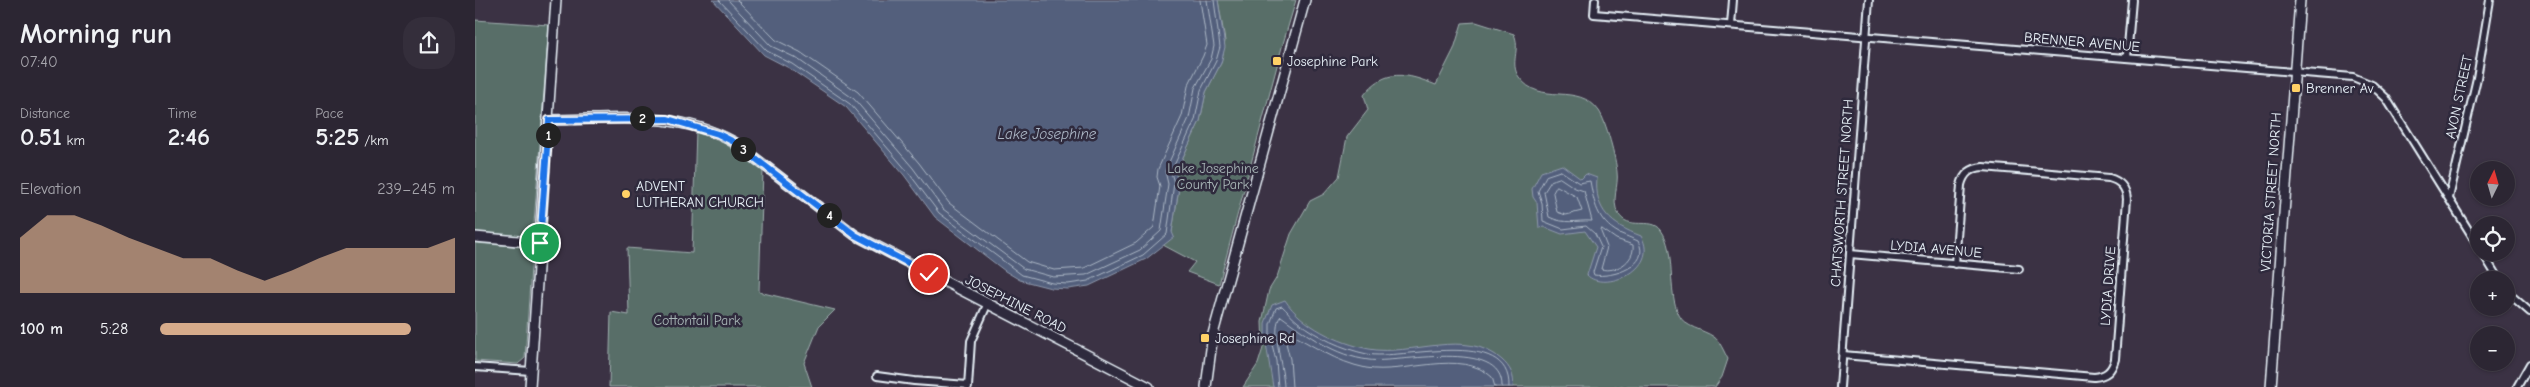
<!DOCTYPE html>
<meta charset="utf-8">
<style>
:root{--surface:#2c2633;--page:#342e3b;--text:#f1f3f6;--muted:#a6a5ac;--line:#48434e;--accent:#d6ab8b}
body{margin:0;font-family:"Comic Neue",sans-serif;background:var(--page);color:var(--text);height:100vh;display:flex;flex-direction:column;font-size:19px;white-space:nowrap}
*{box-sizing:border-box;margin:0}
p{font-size:16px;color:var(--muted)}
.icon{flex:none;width:28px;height:28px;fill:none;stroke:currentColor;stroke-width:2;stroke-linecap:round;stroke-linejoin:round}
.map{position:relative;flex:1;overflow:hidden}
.side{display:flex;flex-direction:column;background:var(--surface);width:475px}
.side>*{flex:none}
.needle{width:32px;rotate:5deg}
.controls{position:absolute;left:1995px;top:161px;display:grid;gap:10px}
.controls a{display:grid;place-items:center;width:45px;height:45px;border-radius:50%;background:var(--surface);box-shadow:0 1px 4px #0004,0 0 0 1px var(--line);font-size:25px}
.pin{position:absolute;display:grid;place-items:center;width:42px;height:42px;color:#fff;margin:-21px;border:2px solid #fff;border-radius:50%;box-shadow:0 1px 5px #0007}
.km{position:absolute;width:25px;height:25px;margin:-12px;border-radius:50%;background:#222;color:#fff;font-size:14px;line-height:25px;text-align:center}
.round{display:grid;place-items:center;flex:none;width:52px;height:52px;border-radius:20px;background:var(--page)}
.head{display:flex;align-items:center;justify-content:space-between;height:85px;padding:0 20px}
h1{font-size:28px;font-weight:800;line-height:38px}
.metrics{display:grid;grid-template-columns:repeat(3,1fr);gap:8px;height:85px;padding:5px 20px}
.metrics div{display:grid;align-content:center}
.metrics b{font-size:25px;font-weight:800}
.metrics small{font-size:14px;font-weight:400}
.metrics p{font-size:14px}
.chart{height:140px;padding:10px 20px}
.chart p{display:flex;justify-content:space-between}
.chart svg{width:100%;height:90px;margin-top:5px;fill:var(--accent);opacity:.7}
ul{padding:0 20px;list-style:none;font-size:16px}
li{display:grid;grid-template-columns:80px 60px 1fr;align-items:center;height:38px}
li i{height:12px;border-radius:6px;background:var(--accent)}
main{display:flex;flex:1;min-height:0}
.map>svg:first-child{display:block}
.green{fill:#596e68;stroke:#a0b0b0}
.water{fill:#525f7b;stroke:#8e99ad}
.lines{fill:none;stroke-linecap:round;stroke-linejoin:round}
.shore{stroke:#acb7c6;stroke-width:1}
.street-casing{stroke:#e8f1f8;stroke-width:10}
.secondary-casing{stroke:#e8f1f8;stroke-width:12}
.street{stroke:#2f2a3d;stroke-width:6}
.secondary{stroke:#2f2a3d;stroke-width:9}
.route-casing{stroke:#fff;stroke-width:10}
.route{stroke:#1a73e8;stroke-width:6}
.poi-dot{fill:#ffd166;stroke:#2f2a3d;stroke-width:2}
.labels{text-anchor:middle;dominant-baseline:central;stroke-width:5;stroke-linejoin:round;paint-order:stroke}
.street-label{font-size:14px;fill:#e8f1f8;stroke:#2f2a3d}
.poi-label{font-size:14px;fill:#e8f1f8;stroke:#2f2a3d;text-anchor:start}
.park-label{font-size:14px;fill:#a8b6b7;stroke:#2f2a3d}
.water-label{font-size:15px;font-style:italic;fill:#acb7c6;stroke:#2f2a3d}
</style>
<main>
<section class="side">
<div class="head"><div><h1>Morning run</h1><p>07:40</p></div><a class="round"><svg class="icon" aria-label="share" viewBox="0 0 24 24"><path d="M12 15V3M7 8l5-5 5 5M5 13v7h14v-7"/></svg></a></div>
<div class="metrics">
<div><p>Distance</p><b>0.51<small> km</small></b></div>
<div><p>Time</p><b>2:46</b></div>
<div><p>Pace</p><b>5:25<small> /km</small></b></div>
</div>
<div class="chart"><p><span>Elevation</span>239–245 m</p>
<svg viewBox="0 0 160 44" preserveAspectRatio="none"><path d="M0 44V17L10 6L20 6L30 11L40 17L50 22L60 27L70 27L80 33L90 38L100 33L110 27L120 22L130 22L140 22L150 22L160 17V44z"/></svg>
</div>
<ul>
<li><b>100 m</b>5:28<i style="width:85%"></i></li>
</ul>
</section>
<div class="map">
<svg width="2055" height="387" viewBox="0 0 2055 387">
<rect width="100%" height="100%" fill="#3b3244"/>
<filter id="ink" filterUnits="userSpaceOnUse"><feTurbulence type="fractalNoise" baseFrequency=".02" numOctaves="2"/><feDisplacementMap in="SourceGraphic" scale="10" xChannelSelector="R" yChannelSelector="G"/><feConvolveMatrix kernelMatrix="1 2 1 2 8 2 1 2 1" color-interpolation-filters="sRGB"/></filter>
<g filter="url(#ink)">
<g class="green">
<path d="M743,0H821L807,47L744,284L712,272L720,262L688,245L697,232L705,181L700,174L725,121L731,92L746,63L750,41Z"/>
<path d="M0,20L74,25L58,236L55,237L0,232Z"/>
<path d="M1001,22L1039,34C1046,50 1034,63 1044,77C1065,107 1103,81 1124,111C1131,121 1141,159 1142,172C1144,185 1136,201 1143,213C1153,232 1176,216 1186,230C1201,251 1192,291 1204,315C1210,328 1228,329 1239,337C1245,341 1249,352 1253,359L1247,377L1240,387H768L783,364L788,348L787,322L794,290L802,277L816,234L835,201L849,194L864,177L872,137L893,110L889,95C910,68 931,73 961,85L979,49L987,23Z"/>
<path d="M221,130L238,135L288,171L284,292L360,310L344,326L329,363L337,387H134L136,312L154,315L152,248L217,253Z"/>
<path d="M0,243L51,247L57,252L50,358L43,364L0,361Z"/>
</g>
<g class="water">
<path d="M238,0H743L750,47L746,63L731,92L725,121L700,174L705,181L697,232L699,237L671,259L614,286L593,289L576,288L545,280L530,271L460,217L429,175L371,107L314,68L289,55Z"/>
<path d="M1087,165L1106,179L1111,174L1122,178C1119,211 1137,225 1166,236C1186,270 1128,293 1112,275L1121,247L1110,231L1087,234L1069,227L1064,228L1062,203L1058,197L1057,189L1066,172Z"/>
<path d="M810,300C827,326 863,343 894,349C936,357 991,327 1027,360C1035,367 1040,376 1038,387H798L790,337V323L797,305Z"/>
</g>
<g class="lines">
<g class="shore">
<path d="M244,0L292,51L317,64L375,104L433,172L464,213L547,275L577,283L593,284L613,281L668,255L692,234L699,183L696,172L720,120L726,90L741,61L745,47L739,0"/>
<path d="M253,0L296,46L321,58L379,99L438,168L468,209L549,269L578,277L611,275L665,250L686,231L693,184L690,171L714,118L720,88L736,59L739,46L732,0"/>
<path d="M262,0L301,40L325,52L383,92L444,163L474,203L552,262L579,270L609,268L661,243L679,227L685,186L682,177L683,169L707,116L713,86L728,56L732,45L725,0"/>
<path d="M1086,171L1104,183L1115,181C1119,203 1122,221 1144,233C1150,236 1157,238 1163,241C1177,266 1137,278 1119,275L1118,272L1126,247L1120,234L1111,226L1088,229L1068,221L1067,203L1063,191L1071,176Z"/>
<path d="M1085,178L1100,188L1109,191L1117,221C1100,220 1091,225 1074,217L1069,192L1076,181Z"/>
<path d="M1082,186L1102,197L1107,211L1091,215L1082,212L1078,193Z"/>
<path d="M1127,229L1141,239L1158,245C1160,262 1140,273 1126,269L1132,247L1126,232Z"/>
<path d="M803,387L801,361L795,336V324L801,308L807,306C812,310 816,317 823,322C842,337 868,349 892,354C925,361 1036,326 1034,387"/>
<path d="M809,387C809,371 795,326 806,316C832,335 860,356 894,360C922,364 1029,337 1027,387"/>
<path d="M817,387L815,359L809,335L811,331C837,345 861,362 891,368C929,375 986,348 1017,377L1020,387"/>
</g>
<defs>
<g id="street">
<path d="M1120,0L1119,14L1878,77L1897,85L1911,98L2004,247"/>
<path d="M1256,25L1258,0"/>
<path d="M1652,58L1657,0"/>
<path d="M1974,198L2002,78L2015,0"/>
<path d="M2007,252L2024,280"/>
<path d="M1375,254L1544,269"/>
<path d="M2031,291L2055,312"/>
<path d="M1368,355L1619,377C1631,376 1637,371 1640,359L1652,199C1651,187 1645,181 1634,178L1508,167C1496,168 1489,173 1486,185L1480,264"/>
<path d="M0,367L56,371"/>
<path d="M402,376L439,381L493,385"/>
<path d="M493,387L496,341L512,305"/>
<path d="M1365,387L1394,0"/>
<path d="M2042,387L2055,364"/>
</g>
<g id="secondary">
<path d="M74,120C140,120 198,109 259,142L380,235L674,387"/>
<path d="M0,237L65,243"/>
<path d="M55,387L81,0"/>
<path d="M731,387L738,334L830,0"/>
<path d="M1796,387L1825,0"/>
</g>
</defs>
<use href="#street" class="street-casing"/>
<use href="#secondary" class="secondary-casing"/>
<use href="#street" class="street"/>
<use href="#secondary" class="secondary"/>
</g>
</g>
<g class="lines" filter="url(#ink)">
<defs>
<path id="route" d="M65,243L74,120L193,119L243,134L259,142L380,235L454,274"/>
</defs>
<use href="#route" class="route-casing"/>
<use href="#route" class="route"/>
</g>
<g class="poi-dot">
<rect x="797" y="56" width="10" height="10" rx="2.5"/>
<rect x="1816" y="83" width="10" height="10" rx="2.5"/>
<circle cx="151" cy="194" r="5"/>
<rect x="725" y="333" width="10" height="10" rx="2.5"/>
</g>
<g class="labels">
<g class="street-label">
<text transform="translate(1607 42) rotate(5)">BRENNER AVENUE</text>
<text transform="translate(1984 97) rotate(-78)">AVON STREET</text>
<text transform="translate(1796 192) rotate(-86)">VICTORIA STREET NORTH</text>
<text transform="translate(1367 193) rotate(-86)">CHATSWORTH STREET NORTH</text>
<text transform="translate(1461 249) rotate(5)">LYDIA AVENUE</text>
<text transform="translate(1633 286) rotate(-86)">LYDIA DRIVE</text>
<text transform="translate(541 304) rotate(27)">JOSEPHINE ROAD</text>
</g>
<g class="poi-label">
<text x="812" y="61">Josephine Park</text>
<text x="1831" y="88">Brenner Av</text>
<text x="161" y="186">ADVENT<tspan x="161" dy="16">LUTHERAN CHURCH</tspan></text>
<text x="740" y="338">Josephine Rd</text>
</g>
<g class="park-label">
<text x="738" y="168">Lake Josephine<tspan x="738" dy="16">County Park</tspan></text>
<text x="222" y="320">Cottontail Park</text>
</g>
<g class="water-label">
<text x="572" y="134">Lake Josephine</text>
</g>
</g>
</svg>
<div class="controls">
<a><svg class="needle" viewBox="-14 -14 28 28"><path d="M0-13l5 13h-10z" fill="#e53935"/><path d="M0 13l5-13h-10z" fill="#a6a5ac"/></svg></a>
<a><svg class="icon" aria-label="locate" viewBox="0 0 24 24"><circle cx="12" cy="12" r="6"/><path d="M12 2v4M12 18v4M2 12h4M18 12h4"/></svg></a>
<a>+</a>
<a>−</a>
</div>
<div class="pin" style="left:65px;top:243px;background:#1e9e55"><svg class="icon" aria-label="arrive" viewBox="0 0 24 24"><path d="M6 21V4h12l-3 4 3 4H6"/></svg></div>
<div class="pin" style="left:454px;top:274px;background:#d93025"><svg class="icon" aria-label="check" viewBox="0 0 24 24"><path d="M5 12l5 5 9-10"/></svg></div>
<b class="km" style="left:73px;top:135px">1</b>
<b class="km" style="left:167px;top:118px">2</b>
<b class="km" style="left:268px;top:149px">3</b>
<b class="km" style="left:354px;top:215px">4</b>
</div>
</main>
